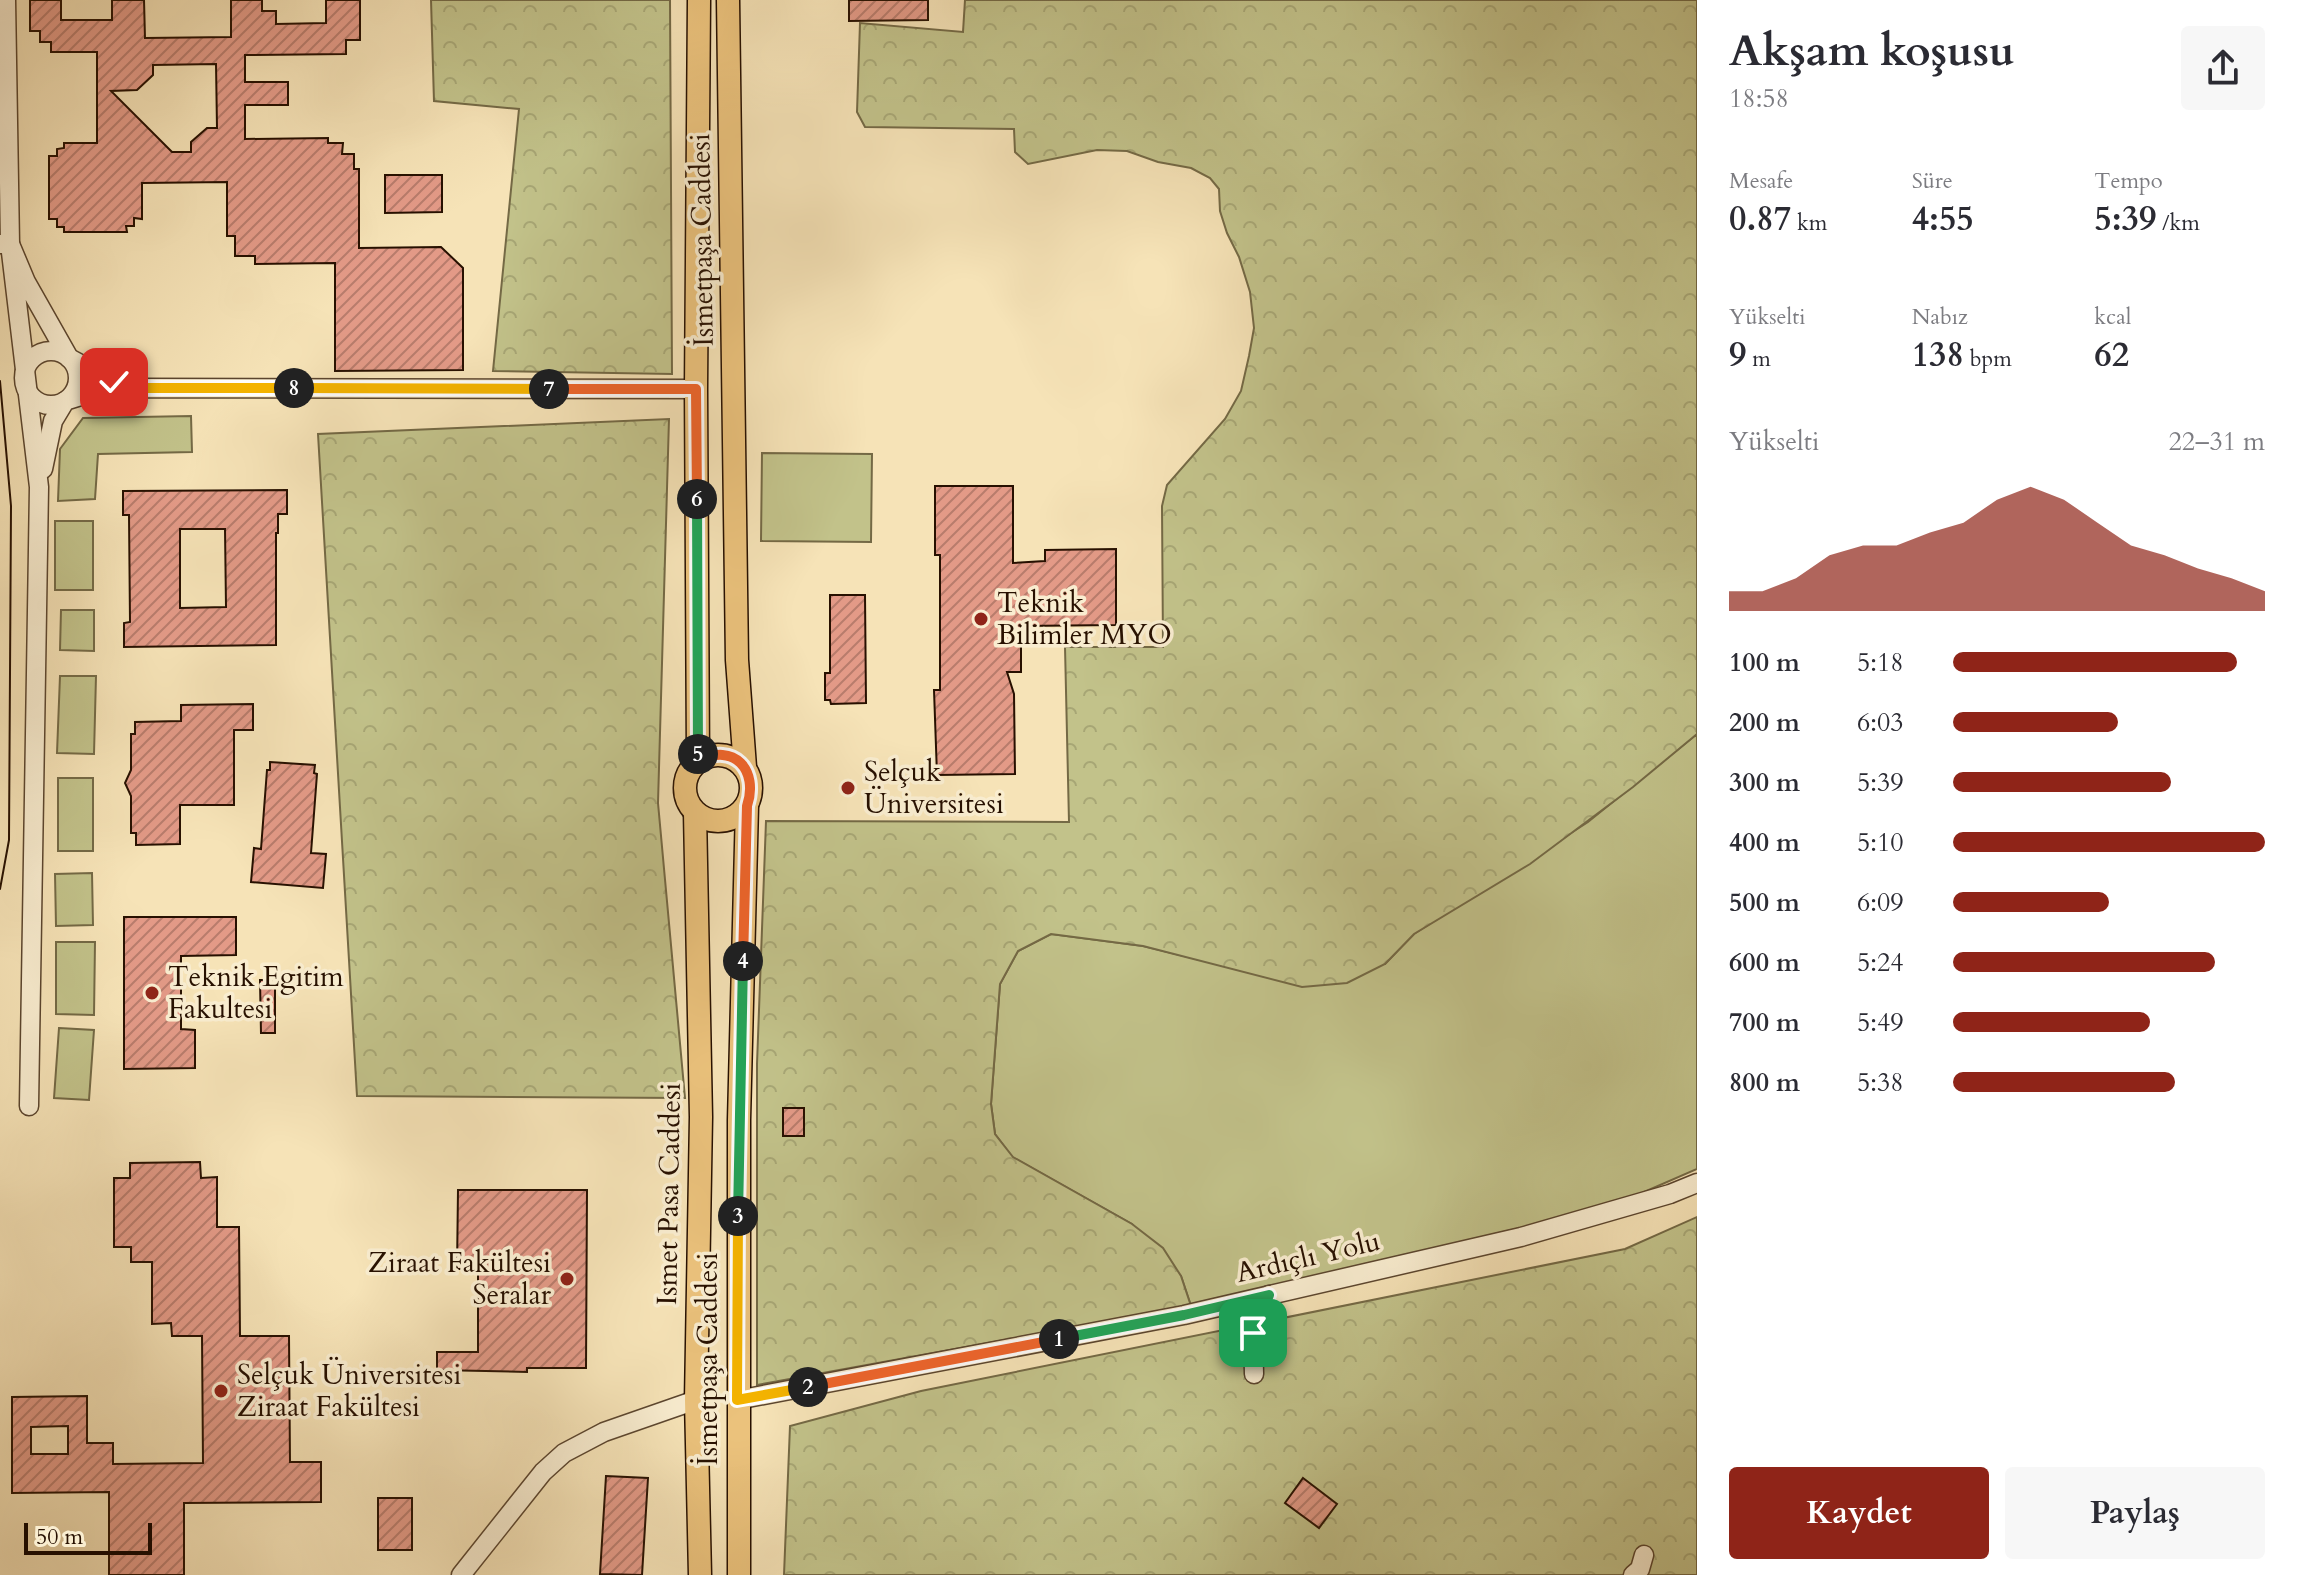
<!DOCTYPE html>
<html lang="tr">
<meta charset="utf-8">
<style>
:root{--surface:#fff;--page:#f7f7f7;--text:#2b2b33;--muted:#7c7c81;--accent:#8f2418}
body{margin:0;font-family:Cardo,serif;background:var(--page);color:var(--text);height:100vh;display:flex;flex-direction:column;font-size:30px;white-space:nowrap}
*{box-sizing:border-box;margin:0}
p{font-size:26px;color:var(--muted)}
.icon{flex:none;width:44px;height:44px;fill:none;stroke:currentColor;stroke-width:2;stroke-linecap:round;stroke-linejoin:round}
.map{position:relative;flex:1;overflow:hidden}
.drawer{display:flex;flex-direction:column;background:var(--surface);width:600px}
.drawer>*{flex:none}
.scale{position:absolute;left:24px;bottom:20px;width:128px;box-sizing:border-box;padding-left:8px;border:4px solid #271000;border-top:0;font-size:22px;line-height:28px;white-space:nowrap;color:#271000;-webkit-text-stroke:6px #f9edd0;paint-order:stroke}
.pin{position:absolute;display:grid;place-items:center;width:68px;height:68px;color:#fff;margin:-34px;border-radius:16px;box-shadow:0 4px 12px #0006}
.km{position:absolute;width:40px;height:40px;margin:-20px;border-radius:50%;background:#222;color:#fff;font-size:22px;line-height:40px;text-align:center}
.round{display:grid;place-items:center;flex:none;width:84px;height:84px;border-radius:8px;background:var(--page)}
.head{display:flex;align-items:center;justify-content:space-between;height:136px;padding:0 32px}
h1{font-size:44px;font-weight:700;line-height:60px}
.figures{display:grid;grid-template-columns:repeat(3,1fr);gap:12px;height:136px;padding:8px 32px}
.figures div{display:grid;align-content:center}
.figures b{font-size:34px;font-weight:700}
.figures small{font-size:22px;font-weight:400}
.figures p{font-size:22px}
.chart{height:224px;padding:16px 32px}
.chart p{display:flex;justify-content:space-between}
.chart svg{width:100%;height:144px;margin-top:8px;fill:var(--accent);opacity:.7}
.primary-button{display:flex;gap:16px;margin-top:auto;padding:16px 32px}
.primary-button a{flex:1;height:92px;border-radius:8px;background:var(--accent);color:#fff;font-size:32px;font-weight:700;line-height:92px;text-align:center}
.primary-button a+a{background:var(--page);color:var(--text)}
ul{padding:0 32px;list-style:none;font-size:26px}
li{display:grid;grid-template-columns:128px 96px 1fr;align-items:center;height:60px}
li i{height:20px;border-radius:10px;background:var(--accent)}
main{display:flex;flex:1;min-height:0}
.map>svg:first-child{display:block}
.grass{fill:#c2c28a;stroke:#746945;stroke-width:2}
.forest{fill:url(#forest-crowns);stroke:#746945;stroke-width:2}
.building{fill:url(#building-hatch);stroke:#271000;stroke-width:2;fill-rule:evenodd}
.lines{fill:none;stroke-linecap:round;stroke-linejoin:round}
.minor-casing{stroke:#5b452e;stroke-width:21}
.major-casing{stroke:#271000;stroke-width:25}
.minor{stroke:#f9edd0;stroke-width:18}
.major{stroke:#ebc27c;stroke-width:22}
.tram{stroke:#271000;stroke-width:2}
.split-1-casing{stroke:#fff;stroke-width:16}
.split-2-casing{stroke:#fff;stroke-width:16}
.split-3-casing{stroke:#fff;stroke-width:16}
.split-4-casing{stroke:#fff;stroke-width:16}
.split-5-casing{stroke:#fff;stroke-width:16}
.split-6-casing{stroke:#fff;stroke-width:16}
.split-7-casing{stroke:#fff;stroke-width:16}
.split-8-casing{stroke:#fff;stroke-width:16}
.split-9-casing{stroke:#fff;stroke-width:16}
.split-1{stroke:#22a559;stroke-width:10}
.split-2{stroke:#f0652b;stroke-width:10}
.split-3{stroke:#f5b400;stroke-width:10}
.split-4{stroke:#22a559;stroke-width:10}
.split-5{stroke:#f0652b;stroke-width:10}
.split-6{stroke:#22a559;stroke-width:10}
.split-7{stroke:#f0652b;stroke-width:10}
.split-8{stroke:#f5b400;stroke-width:10}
.split-9{stroke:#f5b400;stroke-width:10}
.poi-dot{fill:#8f2418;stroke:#f9edd0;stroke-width:3}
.labels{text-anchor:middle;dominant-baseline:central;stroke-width:7;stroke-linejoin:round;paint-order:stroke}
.street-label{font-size:28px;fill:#271000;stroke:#f9edd0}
.poi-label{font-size:28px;fill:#271000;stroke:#f9edd0;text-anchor:start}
</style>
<main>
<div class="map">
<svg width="1697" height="1575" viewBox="0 0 1697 1575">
<defs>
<pattern id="forest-crowns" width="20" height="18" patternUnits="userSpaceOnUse" patternTransform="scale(2)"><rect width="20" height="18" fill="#c2c28a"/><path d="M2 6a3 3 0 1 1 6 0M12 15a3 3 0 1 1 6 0" fill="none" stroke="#a7a675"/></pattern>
<pattern id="building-hatch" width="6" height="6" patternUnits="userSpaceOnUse" patternTransform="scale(2)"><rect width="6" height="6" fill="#e39a87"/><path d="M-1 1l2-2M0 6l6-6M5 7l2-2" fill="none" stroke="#b87c6c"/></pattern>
</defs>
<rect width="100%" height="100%" fill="#f6e3b7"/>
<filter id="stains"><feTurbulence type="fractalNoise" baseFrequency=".0025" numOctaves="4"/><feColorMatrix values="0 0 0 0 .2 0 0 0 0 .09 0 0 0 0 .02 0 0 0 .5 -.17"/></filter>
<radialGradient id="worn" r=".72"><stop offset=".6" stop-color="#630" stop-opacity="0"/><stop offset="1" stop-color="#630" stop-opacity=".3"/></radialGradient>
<g class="grass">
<path d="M191,416L192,452L98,454L95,499L58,501L60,449L83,418Z"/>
<path d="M762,453L872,454L871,542L761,541Z"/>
<rect x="55" y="521" width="38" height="69"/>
<path d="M61,610H94V651L60,650Z"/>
<path d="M60,676H96L94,754L57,753Z"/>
<path d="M1697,734V1169L1628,1199L1575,1215L1191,1306L1181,1276L1132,1224L1012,1157L995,1134L991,1104L1000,984L1018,951L1051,934L1143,946L1200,960L1385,964L1414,934L1588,822Z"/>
<rect x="58" y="778" width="35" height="73"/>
<path d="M92,873L93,925L56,926L55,874Z"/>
<path d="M56,942H95L94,1015L56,1014Z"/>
<path d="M59,1028L94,1030L89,1100L54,1098Z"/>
</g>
<g class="forest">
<path d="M431,0H670L672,374L493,371L519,109L434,101Z"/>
<path d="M965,0H1697V734L1633,787L1530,864L1414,934L1385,964L1347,983L1302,987L1143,946L1051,934L1018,951L1000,984L991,1104L995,1134L1013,1157L1132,1224L1163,1248L1181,1276L1191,1306L757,1385V1064L766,821L1069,822L1065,647H1163L1162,506L1167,485L1225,419L1241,391L1249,356L1254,328L1250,292L1239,257L1227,233L1220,211L1219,189L1210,178L1191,168L1158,162L1127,151L1097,150L1028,164L1015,152L1014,129L865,127L857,112L860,23L963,32Z"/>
<path d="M669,419L658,803L685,1098L357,1096L318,434Z"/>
<path d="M1697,1217V1575H784L790,1426L921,1391L1625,1249Z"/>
</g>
<g class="building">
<path d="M30,0H61V20H112V0H144L145,38L231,37V0H262V11H276V24L326,23V0H360V40H346V54L245,55V82H288V105H245V139L328,138V143H343L342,154H354V169H359V248L441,247L463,268V370L335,371V263L255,264V256H235V236H227V182L142,183V219L134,218V226H126L127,232H64V227H57V219H49V156H57V149L64,148V143H97V52H51V42H40V31H30ZM216,64L217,128H207L191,142V152H172L111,91L137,90L153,75V65Z"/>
<path d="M849,0H928V20L849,21Z"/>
<path d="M385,175H442V212L385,213Z"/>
<path d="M935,486H1013V563L1045,561V550L1116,549V625L1021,626V672H1007L1014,694L1015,774L937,775L934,690H940V555H935Z"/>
<path d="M287,490V514H278V533H276V645L124,647V623L130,622L129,515H123V491ZM180,529H225L226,607L180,608Z"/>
<path d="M830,595H865L866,703L831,704L830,700H825V673H830Z"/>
<path d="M253,704V730H234V805H180V844L136,845V833H131V796L125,783L131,770V734H135V722L181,721V705Z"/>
<path d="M270,762L315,765L314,773L317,774L311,853L326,854L323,888L251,882L254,848L261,849L267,770H270Z"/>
<path d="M124,917H236V955L181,956V1029L195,1030V1068L124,1069Z"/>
<path d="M260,980H275V1033H261Z"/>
<rect x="783" y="1108" width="21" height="28"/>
<path d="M200,1162L201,1178L217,1177V1227H239L240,1336H289L290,1462H321V1502L184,1503V1575H109V1492L12,1493V1397L87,1396V1443H113V1464L203,1463L202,1336H172L171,1323L152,1324V1262H131V1247H114V1178H130V1163ZM68,1426V1454H31V1427Z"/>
<path d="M458,1190H587L586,1368H527V1372L437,1370V1352H478V1269H457Z"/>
<path d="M606,1476L648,1478L642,1575L600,1574Z"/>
<path d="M1303,1478L1337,1504L1319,1528L1285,1503Z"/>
<rect x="378" y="1498" width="34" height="52"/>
</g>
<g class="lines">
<defs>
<g id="minor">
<path d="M0,244H10L6,0"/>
<circle cx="51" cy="378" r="27"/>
<path d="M43,469L53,421L65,401L97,391L137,388L696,389"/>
<path d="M29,1106L39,487L10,244L26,282L69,358L114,382L137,388"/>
<path d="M1254,1374L1253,1333L1269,1295"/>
<path d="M737,1400L1184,1315L1521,1237L1670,1194L1697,1183"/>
<path d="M461,1575L543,1472L564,1453L604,1432L696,1400"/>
<path d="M1633,1575L1640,1569L1644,1555"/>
</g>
<g id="major">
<path d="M728,0L737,660L745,767"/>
<circle cx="718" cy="788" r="33"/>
<path d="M698,761L696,389L699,0"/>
<path d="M695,813L701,1117L696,1400L700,1575"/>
<path d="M739,1575V1120L747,806"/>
</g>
</defs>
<use href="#minor" class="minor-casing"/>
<use href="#major" class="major-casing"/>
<use href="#minor" class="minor"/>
<use href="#major" class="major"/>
<path class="tram" d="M0,381L11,506L9,840L0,889"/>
</g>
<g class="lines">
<defs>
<path id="split-1" d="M1059,1339L1184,1315L1269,1295L1253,1333"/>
<path id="split-2" d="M808,1387L1059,1339"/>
<path id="split-3" d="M738,1216L737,1400L808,1387"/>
<path id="split-4" d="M738,1216L743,961"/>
<path id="split-5" d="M698,754V761C734,742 759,770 747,806L743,961"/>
<path id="split-6" d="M697,499L698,754"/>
<path id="split-7" d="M549,389H696L697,499"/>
<path id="split-8" d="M294,388L549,389"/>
<path id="split-9" d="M114,382L137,388H294"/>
</defs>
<use href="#split-1" class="split-1-casing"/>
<use href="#split-2" class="split-2-casing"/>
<use href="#split-3" class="split-3-casing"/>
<use href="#split-4" class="split-4-casing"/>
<use href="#split-5" class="split-5-casing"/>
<use href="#split-6" class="split-6-casing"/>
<use href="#split-7" class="split-7-casing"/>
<use href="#split-8" class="split-8-casing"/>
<use href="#split-9" class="split-9-casing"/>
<use href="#split-1" class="split-1"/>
<use href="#split-2" class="split-2"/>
<use href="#split-3" class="split-3"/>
<use href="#split-4" class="split-4"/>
<use href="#split-5" class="split-5"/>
<use href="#split-6" class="split-6"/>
<use href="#split-7" class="split-7"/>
<use href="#split-8" class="split-8"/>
<use href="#split-9" class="split-9"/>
</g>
<g class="poi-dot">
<circle cx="981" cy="619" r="8"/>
<circle cx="848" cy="788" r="8"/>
<circle cx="152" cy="993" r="8"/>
<circle cx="567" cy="1279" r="8"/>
<circle cx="221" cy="1391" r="8"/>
</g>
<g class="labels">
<g class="street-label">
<text transform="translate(702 240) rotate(-91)">İsmetpaşa Caddesi</text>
<text transform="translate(669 1194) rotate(-89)">Ismet Pasa Caddesi</text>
<text transform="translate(1308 1257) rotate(-13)">Ardıçlı Yolu</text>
<text transform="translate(708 1359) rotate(-90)">İsmetpaşa Caddesi</text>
</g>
<g class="poi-label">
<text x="997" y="603">Teknik<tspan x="997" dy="32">Bilimler MYO</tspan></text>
<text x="864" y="772">Selçuk<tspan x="864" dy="32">Üniversitesi</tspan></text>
<text x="168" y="977">Teknik Egitim<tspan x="168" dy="32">Fakultesi</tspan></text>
<text x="551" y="1263" text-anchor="end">Ziraat Fakültesi<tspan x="551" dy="32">Seralar</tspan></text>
<text x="237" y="1375">Selçuk Üniversitesi<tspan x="237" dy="32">Ziraat Fakültesi</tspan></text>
</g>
</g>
<rect width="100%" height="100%" filter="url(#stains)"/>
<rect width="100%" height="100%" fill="url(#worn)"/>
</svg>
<div class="scale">50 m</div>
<div class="pin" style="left:1253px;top:1333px;background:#1e9e55"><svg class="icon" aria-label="arrive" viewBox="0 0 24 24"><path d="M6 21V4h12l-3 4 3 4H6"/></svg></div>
<div class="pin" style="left:114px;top:382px;background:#d93025"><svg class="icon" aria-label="check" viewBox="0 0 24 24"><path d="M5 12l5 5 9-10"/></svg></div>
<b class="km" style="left:1059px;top:1339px">1</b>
<b class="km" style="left:808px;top:1387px">2</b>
<b class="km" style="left:738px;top:1216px">3</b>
<b class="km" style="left:743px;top:961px">4</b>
<b class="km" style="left:698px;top:754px">5</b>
<b class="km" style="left:697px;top:499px">6</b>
<b class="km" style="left:549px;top:389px">7</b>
<b class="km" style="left:294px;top:388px">8</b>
</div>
<section class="drawer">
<div class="head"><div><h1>Akşam koşusu</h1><p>18:58</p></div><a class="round"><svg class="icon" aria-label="share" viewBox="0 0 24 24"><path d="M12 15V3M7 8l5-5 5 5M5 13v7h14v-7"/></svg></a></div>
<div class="figures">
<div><p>Mesafe</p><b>0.87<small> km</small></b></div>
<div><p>Süre</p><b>4:55</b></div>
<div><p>Tempo</p><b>5:39<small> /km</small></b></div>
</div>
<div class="figures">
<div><p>Yükselti</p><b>9<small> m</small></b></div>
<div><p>Nabız</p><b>138<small> bpm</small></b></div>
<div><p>kcal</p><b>62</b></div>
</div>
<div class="chart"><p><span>Yükselti</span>22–31 m</p>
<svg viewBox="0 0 160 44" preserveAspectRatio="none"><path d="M0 44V38L10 38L20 34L30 27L40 24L50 24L60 20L70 17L80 10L90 6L100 10L110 17L120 24L130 27L140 31L150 34L160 38V44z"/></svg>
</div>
<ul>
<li><b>100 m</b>5:18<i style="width:91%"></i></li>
<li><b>200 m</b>6:03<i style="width:53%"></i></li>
<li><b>300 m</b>5:39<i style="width:70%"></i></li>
<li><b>400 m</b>5:10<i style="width:100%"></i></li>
<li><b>500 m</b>6:09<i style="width:50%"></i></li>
<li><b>600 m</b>5:24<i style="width:84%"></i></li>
<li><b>700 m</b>5:49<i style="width:63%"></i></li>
<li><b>800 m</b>5:38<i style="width:71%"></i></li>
</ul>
<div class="primary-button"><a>Kaydet</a><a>Paylaş</a></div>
</section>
</main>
